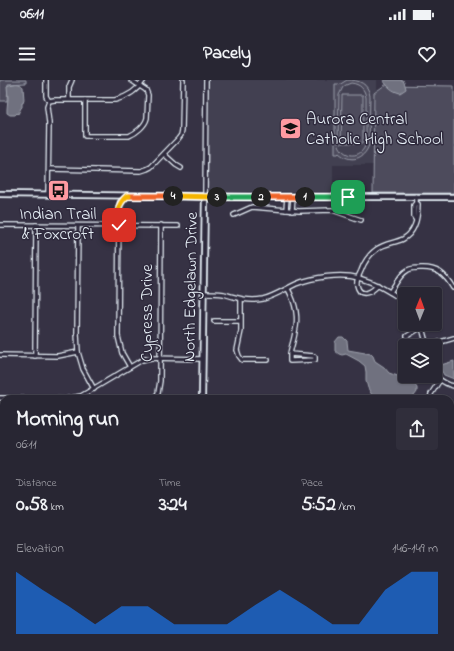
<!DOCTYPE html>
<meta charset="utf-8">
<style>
:root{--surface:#282633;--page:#302e3b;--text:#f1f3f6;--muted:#a5a5ac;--line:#44434e;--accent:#1a73e8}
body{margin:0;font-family:"Indie Flower",sans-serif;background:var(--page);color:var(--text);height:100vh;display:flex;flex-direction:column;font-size:15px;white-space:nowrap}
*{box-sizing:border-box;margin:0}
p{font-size:13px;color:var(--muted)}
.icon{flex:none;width:22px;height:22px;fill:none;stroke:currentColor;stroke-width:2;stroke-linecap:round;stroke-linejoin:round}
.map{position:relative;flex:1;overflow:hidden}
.panel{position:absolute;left:0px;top:315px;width:454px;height:256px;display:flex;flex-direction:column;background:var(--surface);border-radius:12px 12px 0 0;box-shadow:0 1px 3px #0004,0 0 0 1px var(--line)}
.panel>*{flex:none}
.needle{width:26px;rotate:1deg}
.tools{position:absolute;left:398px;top:207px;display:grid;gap:8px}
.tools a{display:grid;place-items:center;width:44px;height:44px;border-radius:4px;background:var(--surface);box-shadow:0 1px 3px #0004,0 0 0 1px var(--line);font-size:20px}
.pin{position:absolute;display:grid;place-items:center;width:34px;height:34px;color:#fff;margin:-17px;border-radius:8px;box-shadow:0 2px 6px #0006}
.km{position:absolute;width:20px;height:20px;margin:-10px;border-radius:50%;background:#222;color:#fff;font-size:11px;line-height:20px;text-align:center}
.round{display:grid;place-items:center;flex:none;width:42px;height:42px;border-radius:4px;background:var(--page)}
.overview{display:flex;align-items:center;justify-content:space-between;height:68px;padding:0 16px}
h1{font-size:22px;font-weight:800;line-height:30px}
.stats{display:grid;grid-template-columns:repeat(3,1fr);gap:6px;height:68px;padding:4px 16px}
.stats div{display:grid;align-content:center}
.stats b{font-size:20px;font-weight:800}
.stats small{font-size:11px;font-weight:400}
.stats p{font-size:11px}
.chart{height:112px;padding:8px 16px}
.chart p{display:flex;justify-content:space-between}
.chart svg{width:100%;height:72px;margin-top:4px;fill:var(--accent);opacity:.7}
.status{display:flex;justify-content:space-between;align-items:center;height:28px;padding:0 20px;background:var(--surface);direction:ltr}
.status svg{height:11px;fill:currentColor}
header{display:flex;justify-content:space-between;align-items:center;height:52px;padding:0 16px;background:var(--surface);font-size:18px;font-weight:800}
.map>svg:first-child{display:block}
.built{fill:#433f51}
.green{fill:#4d4b5c;stroke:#9a9eaa;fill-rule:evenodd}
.water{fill:#70717f;stroke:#a0a4af}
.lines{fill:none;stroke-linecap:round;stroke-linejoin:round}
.street-casing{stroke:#e8f1f8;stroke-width:6}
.secondary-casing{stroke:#e8f1f8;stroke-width:8}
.street{stroke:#2f2a3d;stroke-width:3.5}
.secondary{stroke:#2f2a3d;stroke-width:4.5}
.split-1-casing{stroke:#fff;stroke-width:8}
.split-2-casing{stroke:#fff;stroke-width:8}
.split-3-casing{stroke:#fff;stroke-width:8}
.split-4-casing{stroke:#fff;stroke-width:8}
.split-5-casing{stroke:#fff;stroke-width:8}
.split-6-casing{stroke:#fff;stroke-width:8}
.split-1{stroke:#22a559;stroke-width:5}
.split-2{stroke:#f0652b;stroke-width:5}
.split-3{stroke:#22a559;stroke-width:5}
.split-4{stroke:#f5b400;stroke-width:5}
.split-5{stroke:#f0652b;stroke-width:5}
.split-6{stroke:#f5b400;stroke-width:5}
.labels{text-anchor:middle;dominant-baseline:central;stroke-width:3;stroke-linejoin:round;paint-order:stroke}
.poi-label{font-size:17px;fill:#e8f1f8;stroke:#2f2a3d;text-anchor:start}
.street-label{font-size:17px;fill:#e8f1f8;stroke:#2f2a3d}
</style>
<div class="status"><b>06:11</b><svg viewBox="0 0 49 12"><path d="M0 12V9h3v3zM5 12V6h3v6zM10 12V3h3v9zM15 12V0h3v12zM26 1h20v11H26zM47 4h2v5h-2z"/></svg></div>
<header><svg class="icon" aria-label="menu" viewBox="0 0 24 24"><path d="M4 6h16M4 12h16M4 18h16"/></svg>Pacely<svg class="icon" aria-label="heart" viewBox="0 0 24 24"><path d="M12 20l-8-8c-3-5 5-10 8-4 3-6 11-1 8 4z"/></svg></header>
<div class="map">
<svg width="454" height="571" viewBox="0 0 454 571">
<rect width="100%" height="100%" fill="#363244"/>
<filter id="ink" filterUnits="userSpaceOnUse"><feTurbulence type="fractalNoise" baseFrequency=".025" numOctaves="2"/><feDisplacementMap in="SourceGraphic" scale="8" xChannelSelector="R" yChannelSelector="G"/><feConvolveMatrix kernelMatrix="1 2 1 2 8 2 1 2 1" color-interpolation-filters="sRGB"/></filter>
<g filter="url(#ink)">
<path class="built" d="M208,0H377V11L374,13L373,85H333V113L207,114Z"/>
<g class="green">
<path d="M0,0H26V3L8,4L7,21H0Z"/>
<path d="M347,0C359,0 368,3 370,16L369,65C364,80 350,83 339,73L338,74H335V4H339V5ZM351,3C360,4 365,9 366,18C366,29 366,40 366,50C366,55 367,61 365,66C359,81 340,76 338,61L339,15L343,7L346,5Z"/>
<path d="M385,5L454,6V113H373L374,13Z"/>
<path d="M342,15H363V63H341Z"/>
<path d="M352,567H436V571H353Z"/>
</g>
<g class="water">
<path d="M383,0H403L405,5L406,9L400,13C392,11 388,7 383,0Z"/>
<path d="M14,4C17,3 21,4 23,7L24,20L23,23H22V27L21,28L18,34L17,33L15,35H10L7,33V29L8,18L7,6L9,5Z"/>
<path d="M339,257H343L347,261L348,270L371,274L373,276L375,281L384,287L389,293L409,300L414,304L417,308V312L414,316L408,319H378L372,315L368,308L366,301V292L365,286L359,281L346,274L342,275L339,274L335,271V262Z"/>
<path d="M454,281V299L444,295L440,288L441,285Z"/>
</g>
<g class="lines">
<defs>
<g id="street">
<path d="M46,0V16L49,21"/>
<path d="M69,19V7L72,0"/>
<path d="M85,20V56H129C136,53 145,46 147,38L148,15L146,10L131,0"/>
<path d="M164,74L176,85L181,88"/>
<path d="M49,89L141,91L147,89L151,87L178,59L181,55L182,50L183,0"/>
<path d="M48,115L49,43L47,27L49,21L54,20H115C127,17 137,11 144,0"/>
<path d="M127,116L120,122L119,127L118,256L122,273L130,287"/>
<path d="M205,116L206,0"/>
<path d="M286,130L287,117"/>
<path d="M292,131L293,117"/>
<path d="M234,135L252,127L299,131L332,130L361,140"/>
<path d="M416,140L414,137V125L416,123"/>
<path d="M0,145L178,146"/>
<path d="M78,146L77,253L78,272L83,289L94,309"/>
<path d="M378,205C372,212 360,219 357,205C356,200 359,195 361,191C364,182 370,174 377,169C385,163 395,163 403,159C416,152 418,137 418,124L416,123V116"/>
<path d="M288,209C295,222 299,237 295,252C294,260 291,267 290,274V281L315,280V277L314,276L290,274"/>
<path d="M390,212C395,205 400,194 408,190C411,188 417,188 420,188C437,187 445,194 453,208H454"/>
<path d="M203,213C210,213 217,213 224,214C237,218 249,222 263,219C275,216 285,209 296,204C313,197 341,193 359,198C376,203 391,212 405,222"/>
<path d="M241,219V251L237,270L239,276L242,280H268"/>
<path d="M214,241H240"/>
<path d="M421,244L427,266"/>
<path d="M407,256L422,247"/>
<path d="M427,266L454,258"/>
<path d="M0,275L58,276L78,272"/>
<path d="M35,276L36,145"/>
<path d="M435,296C440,300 447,305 454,306"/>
<path d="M0,318L66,319"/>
<path d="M66,319L81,316L142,280L149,278L202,279"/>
<path d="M154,319L158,313L160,301L161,145"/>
<path d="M430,319L431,314L440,300"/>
<path d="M0,360H4"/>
<path d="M450,378H454"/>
<path d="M450,453L454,454"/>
<path d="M0,492H4"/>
<path d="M450,494H454"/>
<path d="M450,535H454"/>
<path d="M245,567V571"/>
<path d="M289,567V571"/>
<path d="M333,567V571"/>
<path d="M24,571L26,567"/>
<path d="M112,571V567"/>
<path d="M155,571V567"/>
</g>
<g id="secondary">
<path d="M0,114L249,117H454"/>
<path d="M202,319L205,116"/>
<path d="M199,571V567"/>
</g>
</defs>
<use href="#street" class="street-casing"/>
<use href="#secondary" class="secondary-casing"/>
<use href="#street" class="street"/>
<use href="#secondary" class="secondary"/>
</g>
</g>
<g class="lines" filter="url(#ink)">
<defs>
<path id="split-1" d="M305,117H348"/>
<path id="split-2" d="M261,117H305"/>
<path id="split-3" d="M217,117H261"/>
<path id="split-4" d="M173,116L217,117"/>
<path id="split-5" d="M129,116H173"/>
<path id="split-6" d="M119,145C119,131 116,126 127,116H129"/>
</defs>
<use href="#split-1" class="split-1-casing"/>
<use href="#split-2" class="split-2-casing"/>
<use href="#split-3" class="split-3-casing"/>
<use href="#split-4" class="split-4-casing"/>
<use href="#split-5" class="split-5-casing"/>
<use href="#split-6" class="split-6-casing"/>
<use href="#split-1" class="split-1"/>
<use href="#split-2" class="split-2"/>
<use href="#split-3" class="split-3"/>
<use href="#split-4" class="split-4"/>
<use href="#split-5" class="split-5"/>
<use href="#split-6" class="split-6"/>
</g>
<defs>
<symbol id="school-square" viewBox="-11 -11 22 22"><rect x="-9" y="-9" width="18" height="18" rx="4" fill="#ff9aa2" stroke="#2f2a3d"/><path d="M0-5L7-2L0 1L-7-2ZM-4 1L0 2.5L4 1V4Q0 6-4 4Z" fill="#111"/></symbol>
<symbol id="bus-square" viewBox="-11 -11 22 22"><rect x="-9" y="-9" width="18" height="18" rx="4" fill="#ff9aa2" stroke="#2f2a3d"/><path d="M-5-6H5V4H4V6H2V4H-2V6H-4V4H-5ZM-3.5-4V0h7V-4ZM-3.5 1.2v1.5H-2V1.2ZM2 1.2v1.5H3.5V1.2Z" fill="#111"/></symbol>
</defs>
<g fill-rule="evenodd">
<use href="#school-square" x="278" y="36" width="25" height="25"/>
<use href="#bus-square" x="46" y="98" width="25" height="25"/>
</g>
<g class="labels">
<g class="poi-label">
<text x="306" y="39">Aurora Central<tspan x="306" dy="20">Catholic High School</tspan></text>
<text x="58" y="134" text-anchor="middle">Indian Trail<tspan x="58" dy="20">&amp; Foxcroft</tspan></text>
</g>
<g class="street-label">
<text transform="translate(191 207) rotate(-89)">North Edgelawn Drive</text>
<text transform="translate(147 233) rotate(-90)">Cypress Drive</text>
</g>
</g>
</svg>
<div class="tools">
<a><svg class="needle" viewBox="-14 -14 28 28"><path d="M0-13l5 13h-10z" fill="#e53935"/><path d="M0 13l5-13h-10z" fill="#a5a5ac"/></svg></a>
<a><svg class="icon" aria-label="layers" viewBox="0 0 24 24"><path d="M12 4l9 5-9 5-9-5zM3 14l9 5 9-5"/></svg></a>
</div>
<div class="pin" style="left:348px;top:117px;background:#1e9e55"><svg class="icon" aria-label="arrive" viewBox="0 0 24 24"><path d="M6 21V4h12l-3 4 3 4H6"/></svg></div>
<div class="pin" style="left:119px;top:145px;background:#d93025"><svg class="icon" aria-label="check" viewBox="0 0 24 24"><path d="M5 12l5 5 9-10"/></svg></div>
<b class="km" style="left:305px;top:117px">1</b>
<b class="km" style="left:261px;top:117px">2</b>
<b class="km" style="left:217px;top:117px">3</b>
<b class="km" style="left:173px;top:116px">4</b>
<section class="panel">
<div class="overview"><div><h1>Morning run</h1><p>06:11</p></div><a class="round"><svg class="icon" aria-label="share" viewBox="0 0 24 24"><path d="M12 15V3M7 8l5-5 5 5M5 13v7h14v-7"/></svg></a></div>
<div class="stats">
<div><p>Distance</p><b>0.58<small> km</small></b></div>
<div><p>Time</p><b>3:24</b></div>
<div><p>Pace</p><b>5:52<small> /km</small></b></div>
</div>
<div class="chart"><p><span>Elevation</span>146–149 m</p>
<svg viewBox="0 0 160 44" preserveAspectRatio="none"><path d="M0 44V6L10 17L20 27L30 38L40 27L50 27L60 38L70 38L80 38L90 27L100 17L110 27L120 38L130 38L140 17L150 6L160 6V44z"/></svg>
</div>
</section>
</div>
